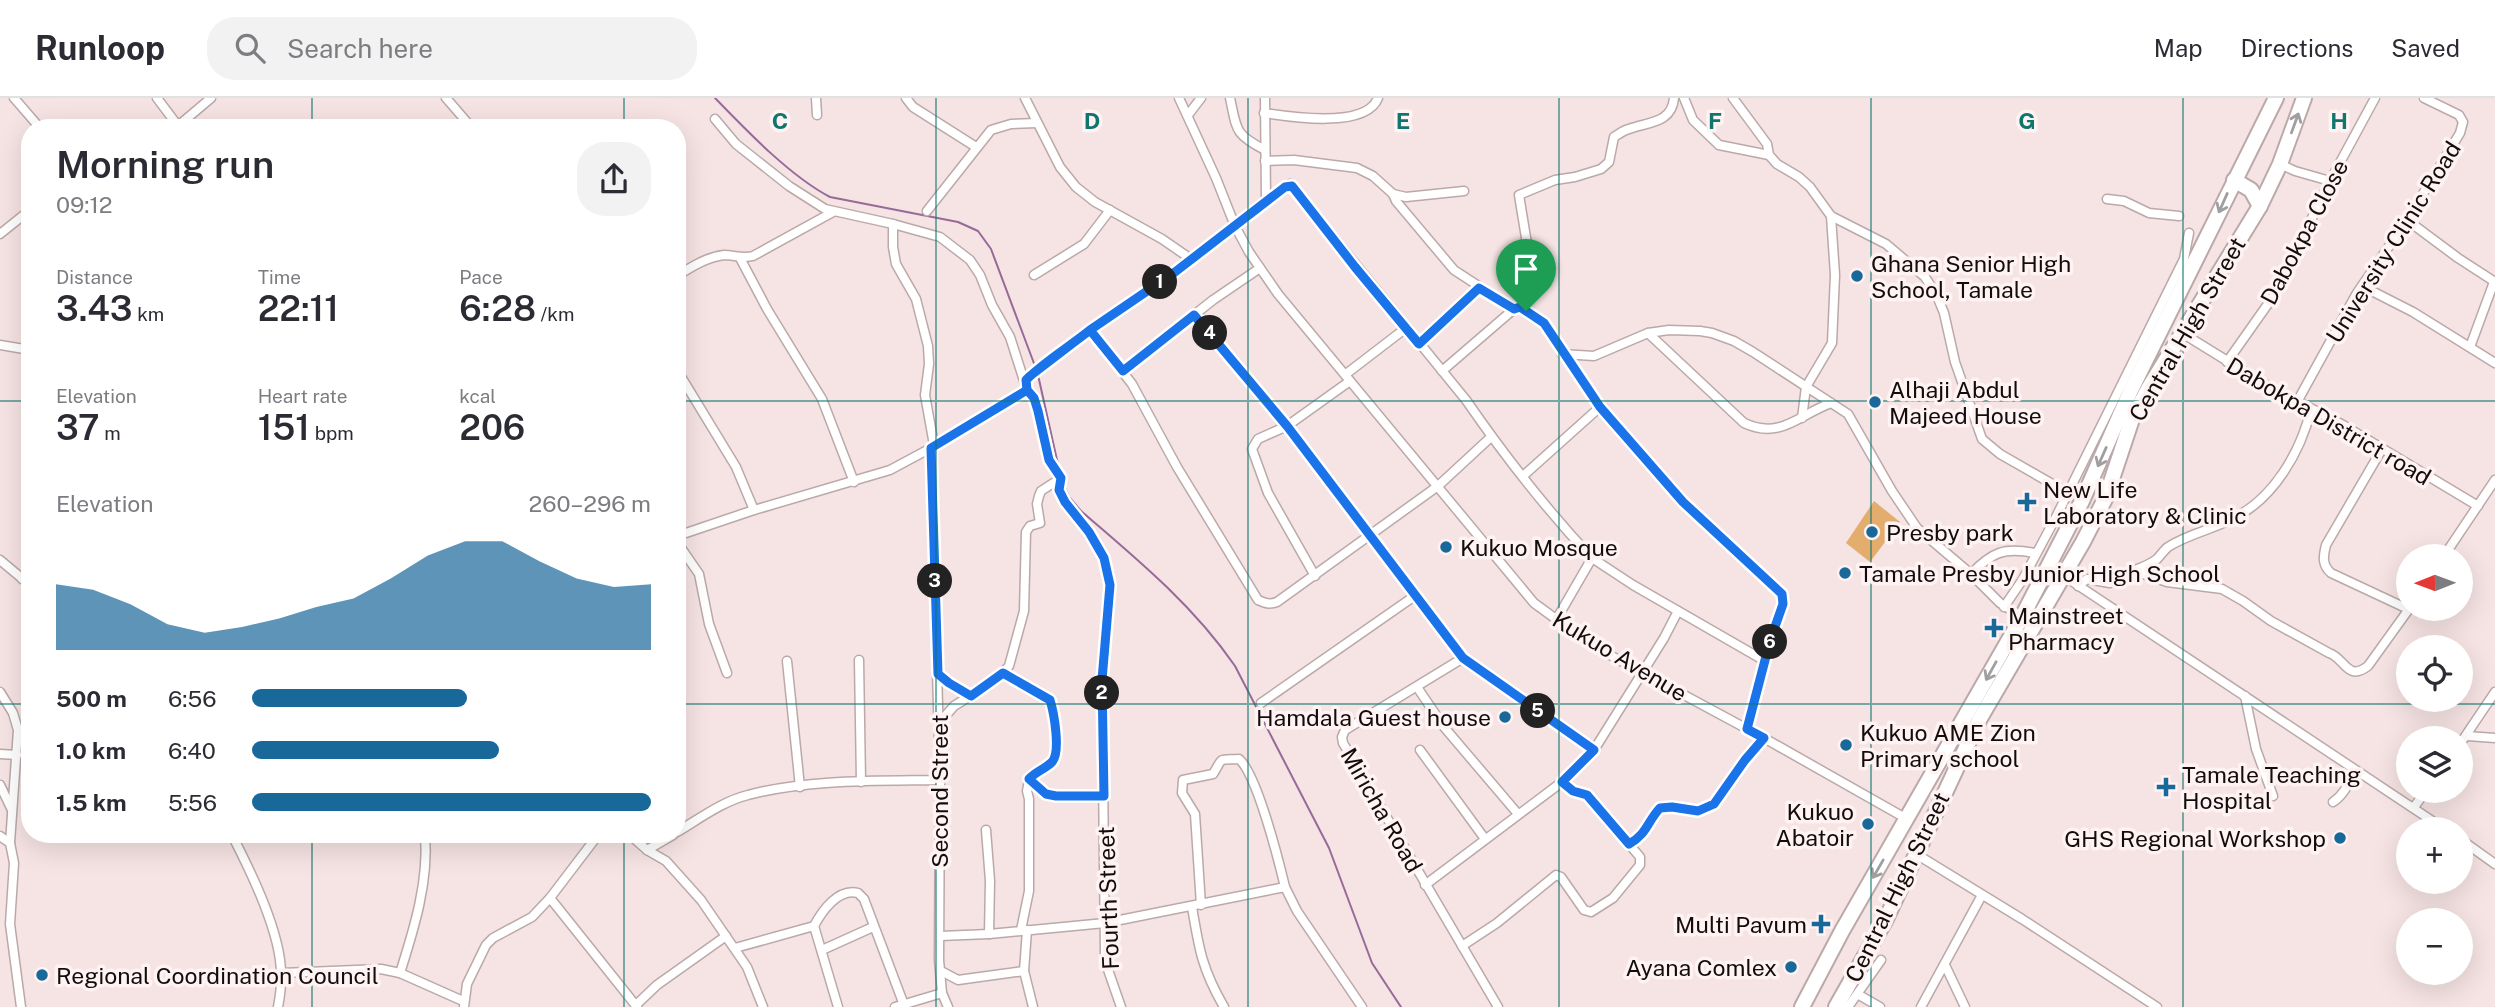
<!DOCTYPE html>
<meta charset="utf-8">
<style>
:root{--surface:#fff;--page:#f2f2f3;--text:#2b2b33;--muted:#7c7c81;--line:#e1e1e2;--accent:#19689a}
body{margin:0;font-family:"Public Sans",sans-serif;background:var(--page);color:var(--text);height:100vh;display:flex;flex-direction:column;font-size:26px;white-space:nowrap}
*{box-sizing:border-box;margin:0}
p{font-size:23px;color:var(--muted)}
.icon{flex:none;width:38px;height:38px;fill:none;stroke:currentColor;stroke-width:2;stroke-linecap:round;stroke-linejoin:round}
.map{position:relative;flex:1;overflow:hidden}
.side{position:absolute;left:21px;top:21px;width:665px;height:724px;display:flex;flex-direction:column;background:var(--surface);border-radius:28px;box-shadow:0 7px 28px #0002}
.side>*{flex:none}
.needle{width:46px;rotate:269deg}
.buttons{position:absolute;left:2396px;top:446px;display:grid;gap:14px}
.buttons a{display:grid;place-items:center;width:77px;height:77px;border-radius:50%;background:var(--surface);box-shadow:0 7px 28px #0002;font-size:35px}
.pin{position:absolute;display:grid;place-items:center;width:60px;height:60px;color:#fff;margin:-72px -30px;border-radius:50% 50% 50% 0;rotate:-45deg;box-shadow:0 0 7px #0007}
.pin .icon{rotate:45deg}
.km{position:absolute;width:35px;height:35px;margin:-18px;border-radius:50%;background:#222;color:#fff;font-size:19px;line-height:35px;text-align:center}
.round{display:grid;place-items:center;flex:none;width:74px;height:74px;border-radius:28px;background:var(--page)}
.head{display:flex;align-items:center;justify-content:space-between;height:119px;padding:0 35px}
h1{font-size:38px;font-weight:600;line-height:52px}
.figures{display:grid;grid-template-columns:repeat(3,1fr);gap:10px;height:119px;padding:7px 35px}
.figures div{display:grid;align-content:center}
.figures b{font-size:35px;font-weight:600}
.figures small{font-size:19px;font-weight:400}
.figures p{font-size:19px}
.chart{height:196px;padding:14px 35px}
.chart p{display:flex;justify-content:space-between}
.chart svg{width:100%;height:126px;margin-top:7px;fill:var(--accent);opacity:.7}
ul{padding:0 35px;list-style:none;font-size:23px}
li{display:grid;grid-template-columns:112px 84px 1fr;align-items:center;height:52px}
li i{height:18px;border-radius:9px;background:var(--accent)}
header{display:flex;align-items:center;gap:42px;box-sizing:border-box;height:98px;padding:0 35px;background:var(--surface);border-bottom:2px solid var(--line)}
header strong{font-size:33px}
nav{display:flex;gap:38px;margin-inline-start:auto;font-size:24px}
.search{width:490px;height:63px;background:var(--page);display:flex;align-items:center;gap:18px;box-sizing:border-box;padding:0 24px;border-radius:28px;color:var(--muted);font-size:26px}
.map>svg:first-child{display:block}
.grass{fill:#e3ad6d}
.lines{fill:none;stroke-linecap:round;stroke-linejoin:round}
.stream{stroke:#966a99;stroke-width:2}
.minor-casing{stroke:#bba9a9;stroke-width:11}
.trunk-casing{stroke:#bba9a9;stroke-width:18}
.minor{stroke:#fff;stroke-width:8}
.trunk{stroke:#fff;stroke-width:14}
.oneway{stroke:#a09e9e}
.route-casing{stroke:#fff;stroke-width:14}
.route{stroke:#1a73e8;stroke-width:9}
.grid{fill:none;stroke:#0f766e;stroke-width:2;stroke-opacity:0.55}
.poi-dot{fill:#19689a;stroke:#fef2f2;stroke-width:2.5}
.labels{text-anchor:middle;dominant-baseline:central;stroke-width:7;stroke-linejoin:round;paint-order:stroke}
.street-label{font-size:23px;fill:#120c0c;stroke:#fef2f2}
.poi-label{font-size:23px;fill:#120c0c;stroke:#fef2f2;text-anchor:start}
.grid-label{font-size:23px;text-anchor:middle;font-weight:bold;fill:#0f766e;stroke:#fef2f2;stroke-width:7;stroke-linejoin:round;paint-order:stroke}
</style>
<header>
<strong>Runloop</strong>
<div class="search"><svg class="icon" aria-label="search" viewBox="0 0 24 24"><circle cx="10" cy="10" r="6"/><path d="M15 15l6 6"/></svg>Search here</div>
<nav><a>Map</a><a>Directions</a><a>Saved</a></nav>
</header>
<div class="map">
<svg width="2495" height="909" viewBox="0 0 2495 909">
<rect width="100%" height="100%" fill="#f6e3e3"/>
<path class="grass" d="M1874,403L1900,424L1870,464L1846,445Z"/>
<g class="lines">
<g class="stream">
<path d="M715,0C747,33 790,78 830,99L958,124L978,133L991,151L1035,268"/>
<path d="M1038,277L1059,371"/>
<path d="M1063,386L1069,399L1081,413C1136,460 1193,507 1235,568L1329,750L1372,865L1401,909"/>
</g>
<defs>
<g id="minor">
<path d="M14,0L40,30"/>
<path d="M157,0L178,28"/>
<path d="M446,0L472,30"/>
<path d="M816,0L817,17"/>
<path d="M906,0L913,9L976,49"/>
<path d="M1025,0L1060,69L1076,89L1095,104L1162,141L1191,161"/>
<path d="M1179,0L1216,80L1235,128L1249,154L1278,196L1534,505L1593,548L1764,640L1907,721"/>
<path d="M1230,0C1237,32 1234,36 1265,52"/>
<path d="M1265,0L1266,102"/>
<path d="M1684,0L1693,22L1719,47L1769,57"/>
<path d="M1733,0L1767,46L1769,57L1777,66L1799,79L1810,89L1831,118L1886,146L1925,179L1937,198L1944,215L1955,264L1982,341L2000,356L2068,395"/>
<path d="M1264,15C1290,19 1366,31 1378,0"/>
<path d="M1188,17L1201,0"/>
<path d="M715,21L736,46L789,88L825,111L893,126L940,139L970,162L980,177L992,207L1010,239L1027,292L1034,300L1049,361L1061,380L1059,392L1065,404L1089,434L1104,459L1110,487L1102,582L1105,855L1106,866L1121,909"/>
<path d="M179,30L178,28L211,0"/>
<path d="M1265,63L1294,62L1357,70L1373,78L1393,96L1406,99L1464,93"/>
<path d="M2280,66L2295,73L2330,83"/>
<path d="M1393,96L1396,103L1454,172L1514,211L1520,209L1543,225L1600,309L1683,404L1782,496L1783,506L1770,543L1747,631"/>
<path d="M2107,101L2124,103L2149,115L2179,118"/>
<path d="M927,113L991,32L1011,26L1037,25"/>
<path d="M2407,122L2458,160L2495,184"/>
<path d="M893,126V149L896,166L916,201L928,248L929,266L925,297L934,347"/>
<path d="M0,136L30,112"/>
<path d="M740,160L767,211L822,301L854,384"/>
<path d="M1034,177L1084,146L1110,112"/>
<path d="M677,178C691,169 707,159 724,157C735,157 742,161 753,158L833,114"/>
<path d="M2362,188L2413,214L2495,265"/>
<path d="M1526,213V179L1529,158L1519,97L1555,82L1575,79L1601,71L1609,64L1614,39C1619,36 1624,32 1629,31C1649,24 1672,25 1674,0"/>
<path d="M1194,217L1287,328L1463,560L1594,652"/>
<path d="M1090,232L1132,286L1177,369L1258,502C1265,505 1269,507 1277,504L1438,388L1491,339"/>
<path d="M1648,235L1744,325C1781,342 1798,317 1831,305"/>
<path d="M2182,235L2268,288L2343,327L2478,408"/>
<path d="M1419,246L1479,190"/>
<path d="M0,247L30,252"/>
<path d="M2470,249L2494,184"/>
<path d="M1562,256L1594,258L1648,235L1669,232L1700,233L1712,235L1734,243L1753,254L1848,316L1892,393L1917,430L1971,476L2000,505L2022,519"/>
<path d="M2227,264L2275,196L2330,83L2375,0"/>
<path d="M677,272L736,369L754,412"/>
<path d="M1123,273L1213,202L1260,170"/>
<path d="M1442,273L1514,211"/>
<path d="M1346,276L1406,230"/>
<path d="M2297,304L2357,195L2407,122L2460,35L2463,24L2459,17L2424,0"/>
<path d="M1802,320L1806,289L1832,245L1835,177L1831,118"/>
<path d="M931,350L940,682L939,862L942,895L948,909"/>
<path d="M2382,351L2326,447C2323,459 2322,467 2331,475L2408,511"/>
<path d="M1523,378L1600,309"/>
<path d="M677,438L754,412L890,372L931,350L1027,292L1026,282L1030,278L1090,232L1175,174L1266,102L1290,86L1466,302C1504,357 1546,411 1592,460L1556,522"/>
<path d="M677,444L699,476L709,526L727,575"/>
<path d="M2444,458L2495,382"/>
<path d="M1592,460L1633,487L1765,563"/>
<path d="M0,462L30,487"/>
<path d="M2131,472L2167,484L2222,491L2243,503L2271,523L2329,555C2345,560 2347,584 2368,568L2409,511"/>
<path d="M1971,476C1992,454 2004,449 2035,455"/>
<path d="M1315,478L1268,395L1252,351L1258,341L1287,328L1350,283"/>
<path d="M22,481L30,469"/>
<path d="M2061,481L2070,482L2446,732"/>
<path d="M2078,488L2087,481L2110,485C2124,473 2143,472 2157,461C2161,457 2164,452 2168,449C2188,436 2211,432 2232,421C2274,401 2301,353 2311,311"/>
<path d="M2004,509L2023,481L2056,419L2184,161L2189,135"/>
<path d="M1463,560L1345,632L1342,639L1343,645L1498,909"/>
<path d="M859,562L861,684"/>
<path d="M787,563L800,689"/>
<path d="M1003,575L1050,602C1054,615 1061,654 1052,664C1045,671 1035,674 1029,682L1027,693L1029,701V793L1021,832"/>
<path d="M938,576L949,585L971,598"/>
<path d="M1417,589L1444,629L1518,716"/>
<path d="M0,594L13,615L18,632L10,745L14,765L10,826L21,909"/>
<path d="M2245,598L2256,651L2273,698"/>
<path d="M1261,605L1416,497"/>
<path d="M939,625L954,608L997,581L1009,568L1024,513L1026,434L1030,428L1040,425L1037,406L1039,398L1041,393L1061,380"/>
<path d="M2467,638L2495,640"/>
<path d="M2460,646L2495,594"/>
<path d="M1420,652L1485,741"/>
<path d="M0,656L17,657"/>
<path d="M1029,682L1046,696L1063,699L1104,698"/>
<path d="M0,687L12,712"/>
<path d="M2333,704C2345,696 2349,684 2355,672"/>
<path d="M2414,709L2426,693"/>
<path d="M986,732L990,783L989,836"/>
<path d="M677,734C699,721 723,703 748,697C808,681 879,683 940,682"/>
<path d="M232,737C251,774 281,835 281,876C282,887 280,898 278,909"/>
<path d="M630,737L647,752L666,763L701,802L747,869L763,909"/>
<path d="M0,738L10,745"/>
<path d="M2460,741L2495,766"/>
<path d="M1629,746C1647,736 1646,724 1660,710L1672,709L1698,713L1714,706L1745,662L1764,640"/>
<path d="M647,752L673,737"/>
<path d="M1916,756L2022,821L2157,909"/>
<path d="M1425,787L1562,684L1594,652L1664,540L1678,513"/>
<path d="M550,800L637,909"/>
<path d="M1201,807L1195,716L1182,695L1183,682L1213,676C1224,659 1216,662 1239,661C1257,676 1279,764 1285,789"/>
<path d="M1192,809C1199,851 1202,871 1224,909"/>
<path d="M814,828C822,813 838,790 858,795L864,801L904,907"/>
<path d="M1027,832L1024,873L1033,909"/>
<path d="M940,838L989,836L1105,825L1285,789L1297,813L1362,909"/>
<path d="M1462,848L1497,825L1556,777L1561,779L1584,812L1591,814L1613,800L1640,767V759L1587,697L1573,693L1562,684"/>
<path d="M735,850L814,828L838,909"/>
<path d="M822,852L873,829"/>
<path d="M1945,867L1965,909"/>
<path d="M941,873L958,882L1024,873"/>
<path d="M282,875L381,871L400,875L463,903"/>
<path d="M400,875C414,831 429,783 425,737"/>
<path d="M1859,897L1880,909"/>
<path d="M636,907L657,887L726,838"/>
<path d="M464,909L467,886L486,847L493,840L532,819L550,800L598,737"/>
<path d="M895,909L942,895"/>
<path d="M1848,909L1881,862"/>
<path d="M1921,909L1982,797"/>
</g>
<g id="trunk">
<path d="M2234,82L2251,92L2260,108"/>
<path d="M1802,909L1842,833L2022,519L2082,403L2131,292L2276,0"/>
<path d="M1836,909L1886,821L1979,622L2083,444L2106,399L2132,321L2148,291L2260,108L2280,66L2304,0"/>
</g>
</defs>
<use href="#minor" class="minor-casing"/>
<use href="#trunk" class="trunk-casing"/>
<use href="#minor" class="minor"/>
<use href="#trunk" class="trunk"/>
</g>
<defs><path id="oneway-shaft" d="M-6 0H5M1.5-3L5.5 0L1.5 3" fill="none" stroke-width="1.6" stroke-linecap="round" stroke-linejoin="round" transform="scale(1.75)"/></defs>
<g class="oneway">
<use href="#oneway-shaft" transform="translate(2295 25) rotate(-70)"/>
<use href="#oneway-shaft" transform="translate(2223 105) rotate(114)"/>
<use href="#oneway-shaft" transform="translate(2102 359) rotate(114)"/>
<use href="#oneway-shaft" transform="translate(1991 573) rotate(119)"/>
<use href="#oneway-shaft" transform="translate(1878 771) rotate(120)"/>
</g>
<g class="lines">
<defs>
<path id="route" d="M1526,213L1520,209L1514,211L1479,190L1419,246L1355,169L1292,88L1285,89L1175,174L1090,232L1030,278L1026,282L1027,292L1034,300L1038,313L1049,362L1061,380L1059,392L1065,404L1089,434L1104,460L1110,487L1102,582L1104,698H1056L1046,696L1029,681C1035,674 1045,671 1052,664C1061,654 1054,615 1050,602L1003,575L971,598L949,585L938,576L931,350L1027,292L1026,282C1045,263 1069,249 1090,232L1123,273L1194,217L1287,328L1463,560L1594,652L1562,684L1573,693L1587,697L1629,746C1647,736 1647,724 1660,710L1672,709L1698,713L1714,706L1745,662L1764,640L1747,631L1770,543L1783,506L1782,496L1683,404L1600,309L1544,225L1526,213"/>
</defs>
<use href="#route" class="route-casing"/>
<use href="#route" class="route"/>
</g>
<path class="grid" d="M312,0V30M624,0V30M936,0V909M1248,0V909M1559,0V909M1871,0V909M2183,0V909M0,303H30M677,303H2495M0,606H30M677,606H2495M312,737V909M624,737V909"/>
<g class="poi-dot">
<circle cx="1857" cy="178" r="7"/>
<circle cx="1875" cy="304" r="7"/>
<path d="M2023.5 393.5h7v7h7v7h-7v7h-7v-7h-7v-7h7z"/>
<circle cx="1872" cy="434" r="7"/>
<circle cx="1446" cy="449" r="7"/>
<circle cx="1845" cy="475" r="7"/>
<path d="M1990.5 519.5h7v7h7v7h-7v7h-7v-7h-7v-7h7z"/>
<circle cx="1505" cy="619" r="7"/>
<circle cx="1846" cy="647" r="7"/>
<path d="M2162.5 678.5h7v7h7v7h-7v7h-7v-7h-7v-7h7z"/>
<circle cx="1868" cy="726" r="7"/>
<circle cx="2340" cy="740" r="7"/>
<path d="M1817.5 815.5h7v7h7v7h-7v7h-7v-7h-7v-7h7z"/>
<circle cx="1791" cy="869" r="7"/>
<circle cx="42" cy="877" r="7"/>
</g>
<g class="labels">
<g class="street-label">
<text transform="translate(2304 134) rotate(-62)">Dabokpa Close</text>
<text transform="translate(2393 144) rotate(-58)">University Clinic Road</text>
<text transform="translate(2187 231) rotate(-60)">Central High Street</text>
<text transform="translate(2329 323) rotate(30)">Dabokpa District road</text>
<text transform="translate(1620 558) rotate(31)">Kukuo Avenue</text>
<text transform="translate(939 693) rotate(-90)">Second Street</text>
<text transform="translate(1382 712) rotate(60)">Miricha Road</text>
<text transform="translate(1897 789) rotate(-64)">Central High Street</text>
<text transform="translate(1108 800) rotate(-92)">Fourth Street</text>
</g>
<g class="poi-label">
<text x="1871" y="165">Ghana Senior High<tspan x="1871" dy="26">School, Tamale</tspan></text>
<text x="1889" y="291">Alhaji Abdul<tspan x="1889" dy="26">Majeed House</tspan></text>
<text x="2043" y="391">New Life<tspan x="2043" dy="26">Laboratory &amp; Clinic</tspan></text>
<text x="1886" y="434">Presby park</text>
<text x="1460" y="449">Kukuo Mosque</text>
<text x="1859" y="475">Tamale Presby Junior High School</text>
<text x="2008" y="517">Mainstreet<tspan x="2008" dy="26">Pharmacy</tspan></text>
<text x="1491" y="619" text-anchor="end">Hamdala Guest house</text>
<text x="1860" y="634">Kukuo AME Zion<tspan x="1860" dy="26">Primary school</tspan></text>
<text x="2182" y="676">Tamale Teaching<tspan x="2182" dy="26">Hospital</tspan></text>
<text x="1854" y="713" text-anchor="end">Kukuo<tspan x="1854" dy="26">Abatoir</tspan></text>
<text x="2326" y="740" text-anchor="end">GHS Regional Workshop</text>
<text x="1807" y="826" text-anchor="end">Multi Pavum</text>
<text x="1777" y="869" text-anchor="end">Ayana Comlex</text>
<text x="56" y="877">Regional Coordination Council</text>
</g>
</g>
<g class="grid-label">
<text x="780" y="31">C</text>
<text x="1092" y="31">D</text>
<text x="1403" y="31">E</text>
<text x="1715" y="31">F</text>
<text x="2027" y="31">G</text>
<text x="2339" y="31">H</text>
</g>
</svg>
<div class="buttons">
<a><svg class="needle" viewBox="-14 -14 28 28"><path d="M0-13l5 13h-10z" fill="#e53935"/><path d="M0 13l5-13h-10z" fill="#7c7c81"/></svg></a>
<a><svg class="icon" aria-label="locate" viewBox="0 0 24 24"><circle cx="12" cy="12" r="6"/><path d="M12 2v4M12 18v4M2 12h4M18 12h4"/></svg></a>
<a><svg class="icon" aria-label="layers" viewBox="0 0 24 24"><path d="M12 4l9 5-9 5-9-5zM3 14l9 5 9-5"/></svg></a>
<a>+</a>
<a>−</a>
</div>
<div class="pin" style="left:1526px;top:213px;background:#1e9e55"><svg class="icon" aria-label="arrive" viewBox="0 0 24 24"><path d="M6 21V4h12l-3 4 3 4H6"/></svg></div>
<b class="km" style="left:1160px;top:184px">1</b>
<b class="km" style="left:1102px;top:595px">2</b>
<b class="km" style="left:935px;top:483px">3</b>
<b class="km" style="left:1210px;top:235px">4</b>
<b class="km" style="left:1538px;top:613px">5</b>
<b class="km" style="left:1770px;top:544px">6</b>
<section class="side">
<div class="head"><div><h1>Morning run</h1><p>09:12</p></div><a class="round"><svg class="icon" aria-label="share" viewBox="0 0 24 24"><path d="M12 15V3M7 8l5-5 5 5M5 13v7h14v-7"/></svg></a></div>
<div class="figures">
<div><p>Distance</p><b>3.43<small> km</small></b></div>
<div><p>Time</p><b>22:11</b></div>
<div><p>Pace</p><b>6:28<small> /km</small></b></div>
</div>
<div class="figures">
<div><p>Elevation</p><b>37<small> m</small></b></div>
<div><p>Heart rate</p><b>151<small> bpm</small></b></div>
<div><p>kcal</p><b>206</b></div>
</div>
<div class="chart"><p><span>Elevation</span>260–296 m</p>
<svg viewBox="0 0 160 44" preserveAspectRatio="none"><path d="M0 44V21L10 23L20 28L30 35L40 38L50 36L60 33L70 29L80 26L90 19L100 11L110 6L120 6L130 13L140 19L150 22L160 21V44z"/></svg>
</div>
<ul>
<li><b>500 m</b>6:56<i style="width:54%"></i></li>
<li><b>1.0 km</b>6:40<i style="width:62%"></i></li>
<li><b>1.5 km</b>5:56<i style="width:100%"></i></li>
</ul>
</section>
</div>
